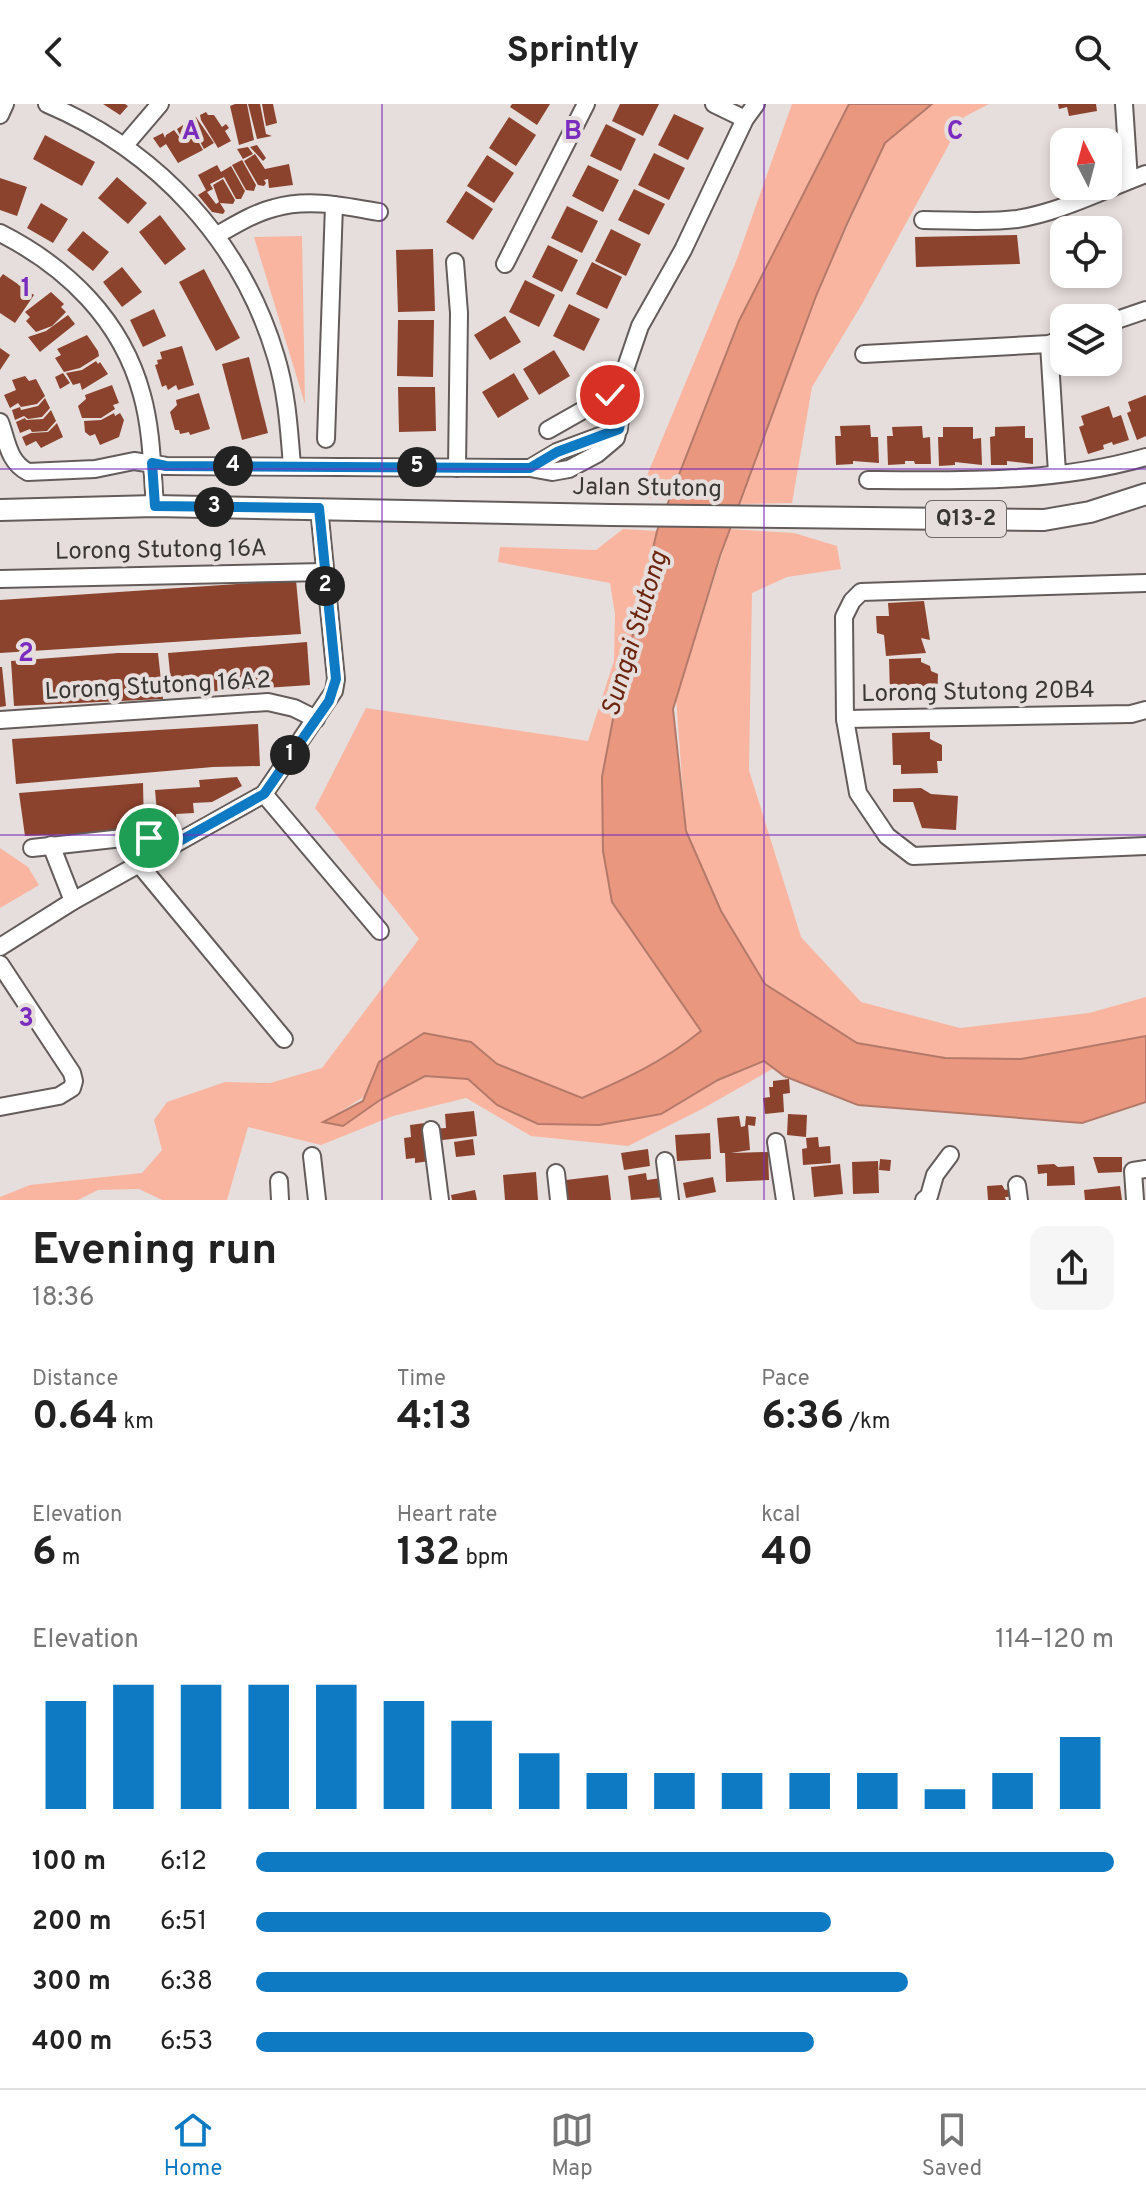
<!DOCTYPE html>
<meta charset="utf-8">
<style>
:root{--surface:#fff;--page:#f6f6f6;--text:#222;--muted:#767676;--line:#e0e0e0;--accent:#0e7ac4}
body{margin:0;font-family:Overpass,sans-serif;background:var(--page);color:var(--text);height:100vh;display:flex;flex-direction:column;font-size:30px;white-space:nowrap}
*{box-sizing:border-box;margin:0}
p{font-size:26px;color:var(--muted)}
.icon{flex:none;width:44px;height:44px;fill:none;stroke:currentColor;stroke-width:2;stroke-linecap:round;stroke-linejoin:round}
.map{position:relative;height:1096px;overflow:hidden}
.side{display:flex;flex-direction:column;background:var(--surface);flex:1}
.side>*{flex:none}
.needle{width:52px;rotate:354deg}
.fabs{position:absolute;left:1050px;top:24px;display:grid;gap:16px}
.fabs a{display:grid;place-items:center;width:72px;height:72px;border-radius:16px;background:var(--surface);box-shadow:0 4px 12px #0003;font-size:40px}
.pin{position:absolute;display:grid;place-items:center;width:68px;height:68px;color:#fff;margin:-34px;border:4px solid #fff;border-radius:50%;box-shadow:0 2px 8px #0007}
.km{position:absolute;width:40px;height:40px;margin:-20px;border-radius:50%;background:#222;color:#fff;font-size:22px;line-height:40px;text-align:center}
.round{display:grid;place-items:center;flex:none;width:84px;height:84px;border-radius:16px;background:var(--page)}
.head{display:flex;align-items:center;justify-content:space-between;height:136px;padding:0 32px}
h1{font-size:44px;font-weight:700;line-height:60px}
.figures{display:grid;grid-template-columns:repeat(3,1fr);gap:12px;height:136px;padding:8px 32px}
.figures div{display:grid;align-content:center}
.figures b{font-size:40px;font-weight:700}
.figures small{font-size:22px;font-weight:400}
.figures p{font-size:22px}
.chart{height:224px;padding:16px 32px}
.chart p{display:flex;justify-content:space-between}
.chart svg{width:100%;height:144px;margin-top:8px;stroke:var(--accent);stroke-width:6}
ul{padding:0 32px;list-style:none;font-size:26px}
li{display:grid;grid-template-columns:128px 96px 1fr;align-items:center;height:60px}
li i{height:20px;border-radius:10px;background:var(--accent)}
header{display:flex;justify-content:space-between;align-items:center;height:104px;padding:0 32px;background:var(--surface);font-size:36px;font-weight:700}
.tab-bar{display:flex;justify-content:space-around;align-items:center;height:112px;border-top:2px solid var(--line);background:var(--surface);font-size:22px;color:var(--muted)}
.tab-bar a{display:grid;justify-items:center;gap:4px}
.tab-bar .current{color:var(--accent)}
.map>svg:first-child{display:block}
.green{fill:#fab5a0}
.water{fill:#e9977f;stroke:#b47a69;stroke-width:2}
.building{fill:#8c432e}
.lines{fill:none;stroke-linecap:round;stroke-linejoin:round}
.minor-casing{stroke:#635c5a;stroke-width:20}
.major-casing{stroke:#635c5a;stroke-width:24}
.minor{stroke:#fff;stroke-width:16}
.major{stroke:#fff;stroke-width:20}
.route-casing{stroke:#fff;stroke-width:16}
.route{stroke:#0e7ac4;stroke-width:10}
.grid{fill:none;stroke:#7b2cbf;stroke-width:2;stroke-opacity:0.55}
.labels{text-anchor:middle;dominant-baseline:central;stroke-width:8;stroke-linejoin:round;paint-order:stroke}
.shield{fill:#e6dedc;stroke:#6d6867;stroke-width:2}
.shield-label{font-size:22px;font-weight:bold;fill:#393635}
.street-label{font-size:24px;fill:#393635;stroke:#e6dedc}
.water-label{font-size:26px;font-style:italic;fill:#6c240d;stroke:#e6dedc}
.grid-label{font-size:26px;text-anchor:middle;font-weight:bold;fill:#7b2cbf;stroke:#e6dedc;stroke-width:8;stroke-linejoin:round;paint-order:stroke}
</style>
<header><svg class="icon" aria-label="back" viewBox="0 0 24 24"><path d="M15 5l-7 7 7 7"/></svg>Sprintly<svg class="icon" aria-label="search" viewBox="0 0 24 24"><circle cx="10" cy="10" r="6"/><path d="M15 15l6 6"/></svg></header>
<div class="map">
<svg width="1146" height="1096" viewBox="0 0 1146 1096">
<rect width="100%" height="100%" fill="#e6dedc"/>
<g class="green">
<path d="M792,0H849L739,217L669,396L638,393L737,155Z"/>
<path d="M932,0H989L964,13L862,200L812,283L792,399L739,400L816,192L885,39Z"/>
<path d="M302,132L305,300L254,133Z"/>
<path d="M623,425L657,427L613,615L602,672L603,747L612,798L702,927C663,958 627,974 582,994L497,960L471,938L379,958L365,992L324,1018L343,1022L380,996L425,972L468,975L497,1001L538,1020L718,976L764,957L774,964L702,1005L628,1042L531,1032L466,994L393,1012L321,1041L248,1023L227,1096H162L139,1085L98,1086L78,1096H0V1093L30,1081L142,1069L162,1046L154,1016L167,998L225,978L270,979L322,964L419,835L315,704L366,604L588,637L614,557L615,510L610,479L498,458L500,443L596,446Z"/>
<path d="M730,425L794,429L837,442L841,465L787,473L752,489L749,666L801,833L861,898L960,924L1089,909L1146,893V932L1021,955L945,954L857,939L765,880L721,807L686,727L676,595Z"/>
<path d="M0,744L28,763L39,781L0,804Z"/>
</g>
<path class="water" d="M849,0H932L885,39L847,120L816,192L720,452L673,605L686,727L721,807L765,880L857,939L945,954L1021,955L1146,932V998L1082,1019L858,1001L784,972L764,957L718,976L661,1010L599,1021L538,1020L497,1001L468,975L425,972L380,996L343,1022L323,1018L363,997L379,958L424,929L471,938L497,960L582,994C627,974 663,958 701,927L612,798L603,747L602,673L613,615L657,427L739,217Z"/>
<g class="building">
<path d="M103,0H125L128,2L120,11Z"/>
<path d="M235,0H247L254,36L239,41L230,2Z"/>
<path d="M248,0H260L266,30L272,32L257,35Z"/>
<path d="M262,0H273L277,19L266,22Z"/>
<path d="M512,0H550L537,21L510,3Z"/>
<path d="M620,0H659L643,32L612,17Z"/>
<path d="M1058,0H1096L1097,7L1069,12L1067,3L1059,5Z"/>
<path d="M206,8L208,11H214L222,23L226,20L229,24L225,27L231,37L218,44L201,16L200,11Z"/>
<path d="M674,10L704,24L688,56L658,41Z"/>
<path d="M196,13L214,39L204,45L189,17Z"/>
<path d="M509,13L536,31L516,62L489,44Z"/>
<path d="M606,20L636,35L621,67L590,52Z"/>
<path d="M183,21L185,24L189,21L203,46L178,59L166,40L160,44L153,34L163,29L165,34L166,31L174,26L184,39L177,25Z"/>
<path d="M45,31L95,58L82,82L33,55Z"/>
<path d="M257,41L266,54L263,57L250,43Z"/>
<path d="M248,43L253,50L243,55L237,45Z"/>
<path d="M654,49L685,64L669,96L638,81Z"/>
<path d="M255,50L265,65L289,60L293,81L269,84L268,75L264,76L266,79L264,82L258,81L244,57Z"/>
<path d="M487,51L514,69L494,99L467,82Z"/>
<path d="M242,56L256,81L254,87L246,86L232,61Z"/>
<path d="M217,61L221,68L231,62L245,87L241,95H236L224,73L210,80L213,85L207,88L216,100L219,98L213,81L223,75L235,96L233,100L220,99L225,107L223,110L212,108L198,91L206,86L198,71Z"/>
<path d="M588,61L619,76L603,108L572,92Z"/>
<path d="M117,73L147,99L128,120L98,94Z"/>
<path d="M0,74L27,83L17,112L0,106Z"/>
<path d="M634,85L665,100L649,131L618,116Z"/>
<path d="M466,87L493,105L473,136L446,118Z"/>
<path d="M41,99L68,115L53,139L27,124Z"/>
<path d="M567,102L598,117L582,149L551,134Z"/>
<path d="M160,111L186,145L165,161L139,128Z"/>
<path d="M611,125L641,140L626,172L595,157Z"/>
<path d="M83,127L109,148L93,167L67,146Z"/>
<path d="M1017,131L1020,160L916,163L915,133Z"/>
<path d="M548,141L578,156L562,188L532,173Z"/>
<path d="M433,145L435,207L398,208L396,146Z"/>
<path d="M592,158L622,173L607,205L576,190Z"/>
<path d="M122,163L142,188L122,203L103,178Z"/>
<path d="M204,165L240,234L216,247L179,178Z"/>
<path d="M3,170L34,191L15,219L0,209V174Z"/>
<path d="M525,176L555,191L539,223L509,208Z"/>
<path d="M51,188L64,200L61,203L66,208L52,222L36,228L26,217L30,213L25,208Z"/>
<path d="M569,200L600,215L584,247L553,232Z"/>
<path d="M154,205L166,232L143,243L130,216Z"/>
<path d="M68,211L75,220L40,248L28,233L46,227Z"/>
<path d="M505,212L521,238L490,256L474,231Z"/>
<path d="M398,216H434L433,273L397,272Z"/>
<path d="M87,231L98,247L99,252L80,264L64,268L55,254L61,251L57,245Z"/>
<path d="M182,242L194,281L178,286L176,281L168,286L166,281L162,283L155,261L158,260L157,256L162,255L160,248Z"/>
<path d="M0,244L10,251L0,266Z"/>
<path d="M554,246L570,272L539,291L523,265Z"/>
<path d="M249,253L268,329L242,336L222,260Z"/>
<path d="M96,257L98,260L100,258L108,270L82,286L80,279L73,281L66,269L82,266Z"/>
<path d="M63,269L70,279L60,285L55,273Z"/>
<path d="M514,269L529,295L498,314L482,288Z"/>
<path d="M25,272L29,277L36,275L45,292L37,300L21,303L18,299L10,304L4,291L16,286L12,276Z"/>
<path d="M112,281L119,299L113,301L115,305L101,314H82L78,302L86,295L85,291Z"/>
<path d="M398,283H435L436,327L399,328Z"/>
<path d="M199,289L210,325L190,331L189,328L180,330L179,326H175L170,308L177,301L176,296Z"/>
<path d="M1146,291V332L1137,336L1127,309L1131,307L1128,298Z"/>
<path d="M45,294L50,304L42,313L28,315L24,312L15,316L12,306L20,303L21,306L38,302Z"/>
<path d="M1109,302L1113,314L1121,311L1129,336L1113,341L1112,338L1103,341L1104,345L1088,350L1079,323L1084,321L1081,312Z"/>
<path d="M51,306L56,317L47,327L32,328L30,325L20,329L16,318L25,314L26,316L43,315Z"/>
<path d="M114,309L115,312L120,309L124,316L119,333L100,341L95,330L90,332L85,328L84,317L101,316Z"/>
<path d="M57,319L63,333L41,344L36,337L26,342L22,333L31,329L48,328Z"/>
<path d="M870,321L871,333H878L879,359L853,357V360L836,361L835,332H841L840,322Z"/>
<path d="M922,322L923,334L930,333L931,360H915L914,357H905V360L888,361L887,332H893L892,323Z"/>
<path d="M1025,322V334H1033V360L1007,357V361H991L990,333L995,332V323Z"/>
<path d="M943,323H973V335L981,334L982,361L955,358V361L939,362L938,333H943Z"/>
<path d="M296,476L301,530L0,549V496Z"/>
<path d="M924,497L930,536L921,534L926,549L886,552L884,531L877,529L876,512H889L888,499Z"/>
<path d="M307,538L310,581L172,590L168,549Z"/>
<path d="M118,549H158L163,595L14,602L11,557Z"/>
<path d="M921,554V558L930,562L931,567L938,570L937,598L899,597L890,589L889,555Z"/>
<path d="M0,563H2L6,602L0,603Z"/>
<path d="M258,620L260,662L213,663L16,680L12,635Z"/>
<path d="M930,628V635L942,641V657H937L938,669L901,670V661H893L892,629Z"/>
<path d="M237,673L242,682L212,698L193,699L194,709L176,710V718L158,720L155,686L200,683L199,676Z"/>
<path d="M143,679L144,725L127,728L25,732L19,689Z"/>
<path d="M921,684L931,690L958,692L956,726L922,724L913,698H893V685Z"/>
<path d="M789,975L790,989L783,990L784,1008L765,1010L763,994L770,993L769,983H773V977Z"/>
<path d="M474,1007L477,1032L434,1037L432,1025L446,1024L445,1010Z"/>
<path d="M788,1010L807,1011L806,1033L787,1031Z"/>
<path d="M739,1012L741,1023L745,1022L746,1012L756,1013L755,1022L748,1021L750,1046L731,1049L768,1048L769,1076L726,1078L725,1049H720L717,1014Z"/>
<path d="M425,1019L430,1057L415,1059V1054L406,1055L404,1034L411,1033L410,1021Z"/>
<path d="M710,1029L711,1055L677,1057L675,1031Z"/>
<path d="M818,1033L819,1043L830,1042L831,1059L803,1061L802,1045L807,1044L806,1034Z"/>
<path d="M473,1035L475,1051L456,1053L454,1038Z"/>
<path d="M648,1045L650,1062L624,1066L621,1049Z"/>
<path d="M1093,1053H1122V1068L1098,1069Z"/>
<path d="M880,1055L891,1056L890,1067L879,1066Z"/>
<path d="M878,1057L879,1089L853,1090L852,1058Z"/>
<path d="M840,1060L843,1090L814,1093L811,1063Z"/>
<path d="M1054,1060L1058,1063L1074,1062L1075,1081L1047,1082V1069L1038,1070L1037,1061Z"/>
<path d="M536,1068L538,1096H505L503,1071Z"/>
<path d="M646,1069L647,1076L661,1074L664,1093L631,1096L628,1072Z"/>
<path d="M608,1071L611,1096H568L566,1076Z"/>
<path d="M713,1073L716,1088L686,1094L683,1079Z"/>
<path d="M1002,1081L1005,1086L1011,1085L1012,1093H1005L1006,1096H988L987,1082Z"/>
<path d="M1120,1082L1122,1096H1085L1084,1086Z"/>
<path d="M475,1086L477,1096H452L451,1091Z"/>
</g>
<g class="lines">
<defs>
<g id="minor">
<path d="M47,0C158,47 242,138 276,253C287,289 289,325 292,362"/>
<path d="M714,0L745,15"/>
<path d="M1124,0L1129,76"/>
<path d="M0,11L5,0"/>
<path d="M125,41L160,0"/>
<path d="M923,116C954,116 986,119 1017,115C1061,108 1105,85 1146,70"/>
<path d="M0,129C67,163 122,216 142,291C152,327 152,365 155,402"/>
<path d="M217,131C235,121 254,109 274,104C308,94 344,102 379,108"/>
<path d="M455,158L459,209L457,364"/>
<path d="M505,160L586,0"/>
<path d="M1108,219L1146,206"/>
<path d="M1049,240L1057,369"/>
<path d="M864,250L1049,240L1064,234"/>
<path d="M0,318C7,336 8,358 28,368L95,365L134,357L166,362L530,364L552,368L569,365L597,350L616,334L623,303L622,284L625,266L640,222L683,146L745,15L756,0"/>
<path d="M548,326L622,284"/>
<path d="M326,335L334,101"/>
<path d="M530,364L557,348L619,325"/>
<path d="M868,376C960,377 1056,379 1146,353"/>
<path d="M0,475L324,468"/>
<path d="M1146,479L861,488L852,497L844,513L845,615L858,689L887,732L913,752L1146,742"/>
<path d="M845,615L1131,610L1146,606"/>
<path d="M0,616L268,598L294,604L316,615"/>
<path d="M264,690L380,827"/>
<path d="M51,741L73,797"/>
<path d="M32,744L141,732L149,734L160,748"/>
<path d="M139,760L284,935"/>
<path d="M0,843L73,797L264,690L334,587L336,575L319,404"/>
<path d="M0,860L72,969L74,977L72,984L59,992L0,1003"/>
<path d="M431,1026L440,1096"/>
<path d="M776,1038L785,1096"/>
<path d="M312,1052L317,1096"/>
<path d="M665,1057L670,1096"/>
<path d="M556,1069L559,1096"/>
<path d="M279,1077L280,1096"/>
<path d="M1017,1081L1019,1096"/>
<path d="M924,1096L929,1092L935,1071L950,1051"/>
<path d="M1135,1096L1133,1067L1146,1065"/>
</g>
<path id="major" d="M0,406L155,402L611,411L1044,416L1090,408L1146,390"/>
</defs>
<use href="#minor" class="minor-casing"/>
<use href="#major" class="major-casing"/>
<use href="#minor" class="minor"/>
<use href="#major" class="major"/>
</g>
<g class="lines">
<defs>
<path id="route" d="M149,734L160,748L264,690L329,597L336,575L319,404L155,402L152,359L166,362L530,364L557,348L619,325L623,303L622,284L610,291"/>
</defs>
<use href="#route" class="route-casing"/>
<use href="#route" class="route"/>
</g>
<path class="grid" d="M382,0V1096M764,0V1096M0,365H1146M0,731H1146"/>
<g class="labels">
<rect class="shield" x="926" y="397" width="80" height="36" rx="6"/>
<g class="shield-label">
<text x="966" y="415">Q13-2</text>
</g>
<g class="street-label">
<text transform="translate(647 385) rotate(1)">Jalan Stutong</text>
<text transform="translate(161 447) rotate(-1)">Lorong Stutong 16A</text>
<text transform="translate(158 583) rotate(-3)">Lorong Stutong 16A2</text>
<text transform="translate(978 589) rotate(-1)">Lorong Stutong 20B4</text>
</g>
<g class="water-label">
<text transform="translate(636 530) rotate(-73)">Sungai Stutong</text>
</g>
</g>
<g class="grid-label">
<text x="191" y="35">A</text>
<text x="573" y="35">B</text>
<text x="955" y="35">C</text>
<text x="26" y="192">1</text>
<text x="26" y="557">2</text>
<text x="26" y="922">3</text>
</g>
</svg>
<div class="fabs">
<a><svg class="needle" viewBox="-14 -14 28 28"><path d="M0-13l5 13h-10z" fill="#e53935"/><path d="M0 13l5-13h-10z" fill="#767676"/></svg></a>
<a><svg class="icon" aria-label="locate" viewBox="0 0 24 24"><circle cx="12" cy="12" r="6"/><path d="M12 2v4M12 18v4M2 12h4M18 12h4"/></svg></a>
<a><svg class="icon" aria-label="layers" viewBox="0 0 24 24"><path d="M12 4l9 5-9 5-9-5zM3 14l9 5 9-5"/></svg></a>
</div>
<div class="pin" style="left:149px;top:734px;background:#1e9e55"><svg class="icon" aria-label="arrive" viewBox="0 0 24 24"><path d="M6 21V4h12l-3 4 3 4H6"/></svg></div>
<div class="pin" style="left:610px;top:291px;background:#d93025"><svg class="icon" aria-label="check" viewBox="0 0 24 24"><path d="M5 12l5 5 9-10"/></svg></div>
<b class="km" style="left:290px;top:651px">1</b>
<b class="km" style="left:325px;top:482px">2</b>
<b class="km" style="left:214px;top:403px">3</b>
<b class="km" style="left:233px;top:362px">4</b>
<b class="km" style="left:417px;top:363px">5</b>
</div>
<section class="side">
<div class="head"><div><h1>Evening run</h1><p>18:36</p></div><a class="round"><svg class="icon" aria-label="share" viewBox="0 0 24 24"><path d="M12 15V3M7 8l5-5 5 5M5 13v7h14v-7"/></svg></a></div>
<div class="figures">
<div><p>Distance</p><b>0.64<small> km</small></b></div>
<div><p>Time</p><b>4:13</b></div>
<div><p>Pace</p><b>6:36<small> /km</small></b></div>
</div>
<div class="figures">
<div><p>Elevation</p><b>6<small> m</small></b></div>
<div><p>Heart rate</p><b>132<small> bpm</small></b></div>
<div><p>kcal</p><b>40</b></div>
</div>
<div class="chart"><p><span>Elevation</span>114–120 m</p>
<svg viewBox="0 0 160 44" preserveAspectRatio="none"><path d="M5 44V11M15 44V6M25 44V6M35 44V6M45 44V6M55 44V11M65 44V17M75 44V27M85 44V33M95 44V33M105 44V33M115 44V33M125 44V33M135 44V38M145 44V33M155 44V22"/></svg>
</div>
<ul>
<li><b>100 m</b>6:12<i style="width:100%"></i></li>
<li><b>200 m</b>6:51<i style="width:67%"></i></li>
<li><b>300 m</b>6:38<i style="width:76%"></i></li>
<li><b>400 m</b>6:53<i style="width:65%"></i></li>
</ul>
</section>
<nav class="tab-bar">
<a class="current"><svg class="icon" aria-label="home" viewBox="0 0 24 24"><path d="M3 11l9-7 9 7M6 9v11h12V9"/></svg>Home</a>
<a><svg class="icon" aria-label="map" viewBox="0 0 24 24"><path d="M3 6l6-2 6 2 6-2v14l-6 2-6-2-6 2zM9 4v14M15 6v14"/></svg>Map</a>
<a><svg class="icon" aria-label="saved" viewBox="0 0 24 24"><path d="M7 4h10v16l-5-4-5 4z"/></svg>Saved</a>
</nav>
